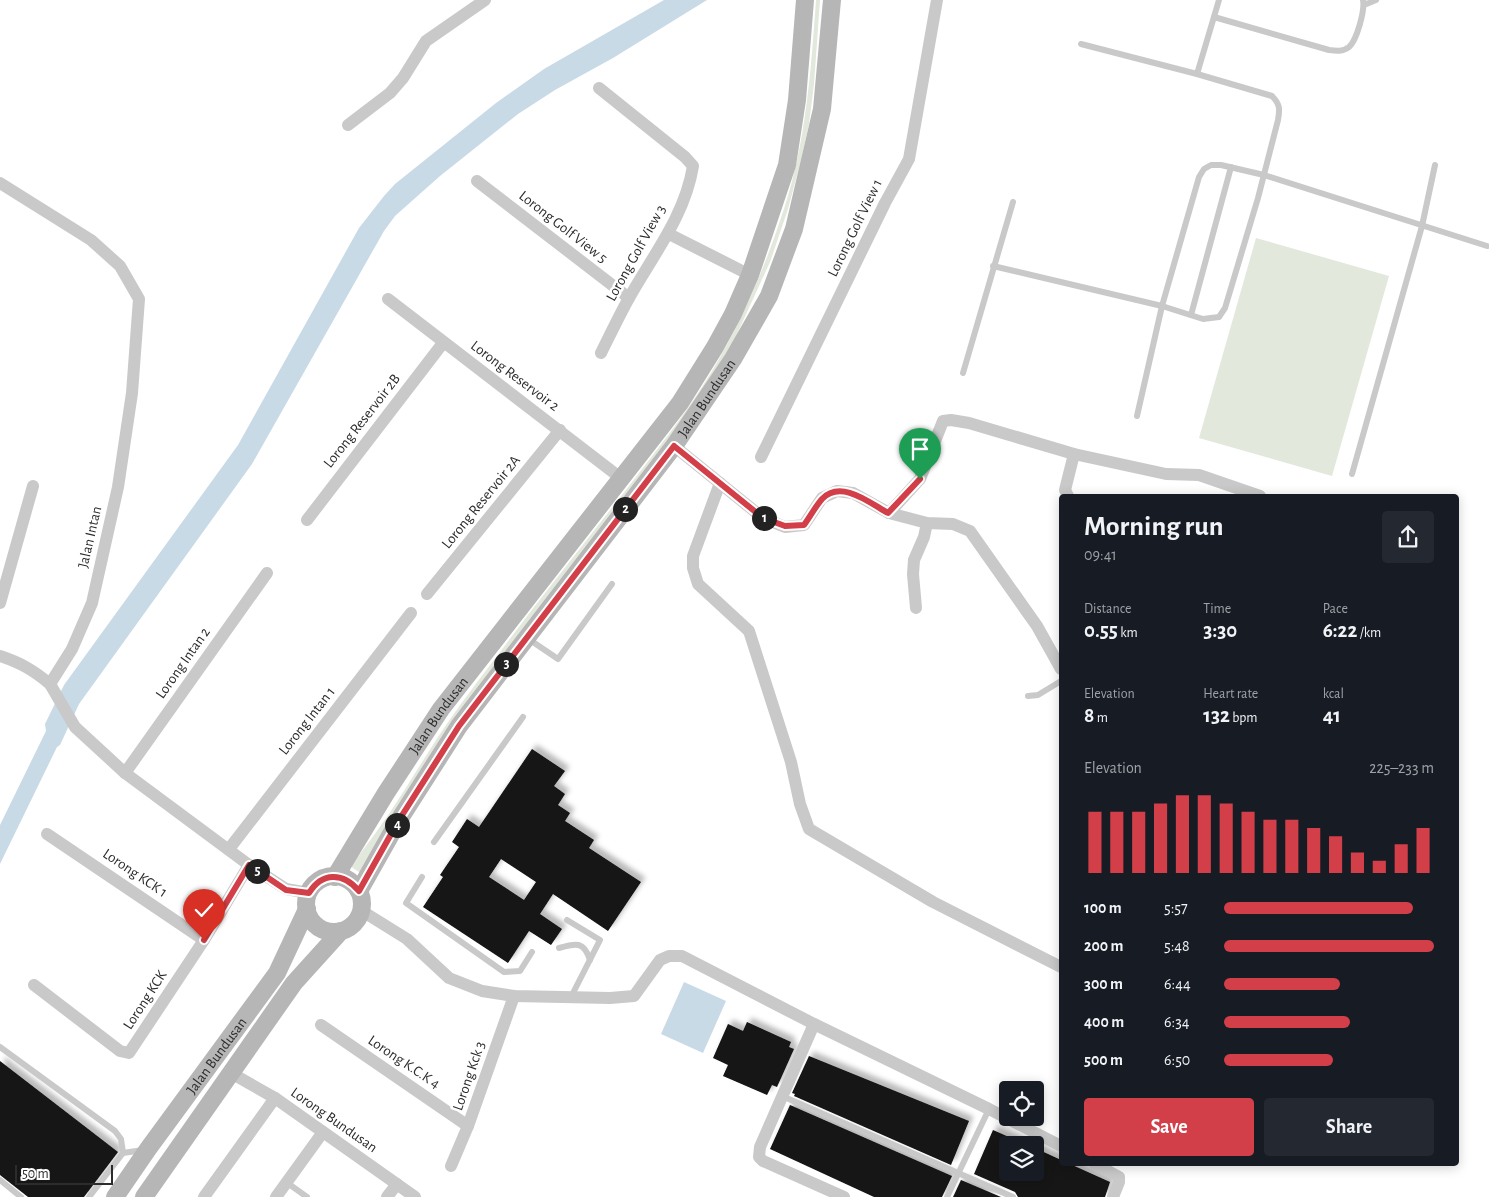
<!DOCTYPE html>
<meta charset="utf-8">
<style>
:root{--surface:#171b24;--page:#242831;--text:#f1f3f6;--muted:#9ea1a6;--accent:#d23f48}
body{margin:0;font-family:"Alegreya Sans",sans-serif;background:var(--page);color:var(--text);height:100vh;display:flex;flex-direction:column;font-size:19px;white-space:nowrap}
*{box-sizing:border-box;margin:0}
p{font-size:16px;color:var(--muted)}
.icon{flex:none;width:28px;height:28px;fill:none;stroke:currentColor;stroke-width:2;stroke-linecap:round;stroke-linejoin:round}
.map{position:relative;flex:1;overflow:hidden}
.drawer{position:absolute;left:1059px;top:494px;width:400px;height:672px;display:flex;flex-direction:column;background:var(--surface);border-radius:5px;box-shadow:0 2px 12px #0003}
.drawer>*{flex:none}
.fabs{position:absolute;left:999px;top:1081px;display:grid;gap:10px}
.fabs a{display:grid;place-items:center;width:45px;height:45px;border-radius:5px;background:var(--surface);box-shadow:0 2px 12px #0003;font-size:25px}
.scale{position:absolute;left:15px;bottom:12px;width:98px;box-sizing:border-box;padding-left:5px;border:2px solid #2c2c2c;border-top:0;font-size:14px;line-height:18px;white-space:nowrap;color:#2c2c2c;-webkit-text-stroke:4px #fff;paint-order:stroke}
.pin{position:absolute;display:grid;place-items:center;width:42px;height:42px;color:#fff;margin:-51px -21px;border-radius:50% 50% 50% 0;rotate:-45deg;box-shadow:0 0 5px #0007}
.pin .icon{rotate:45deg}
.km{position:absolute;width:25px;height:25px;margin:-12px;border-radius:50%;background:#222;color:#fff;font-size:14px;line-height:25px;text-align:center}
.round{display:grid;place-items:center;flex:none;width:52px;height:52px;border-radius:5px;background:var(--page)}
.summary{display:flex;align-items:center;justify-content:space-between;height:85px;padding:0 25px}
h1{font-size:28px;font-weight:600;line-height:38px}
.metrics{display:grid;grid-template-columns:repeat(3,1fr);gap:8px;height:85px;padding:5px 25px}
.metrics div{display:grid;align-content:center}
.metrics b{font-size:21px;font-weight:600}
.metrics small{font-size:14px;font-weight:400}
.metrics p{font-size:14px}
.chart{height:140px;padding:10px 25px}
.chart p{display:flex;justify-content:space-between}
.chart svg{width:100%;height:90px;margin-top:5px;stroke:var(--accent);stroke-width:6}
.button{display:flex;gap:10px;margin-top:auto;padding:10px 25px}
.button a{flex:1;height:58px;border-radius:5px;background:var(--accent);color:#fff;font-size:20px;font-weight:600;line-height:58px;text-align:center}
.button a+a{background:var(--page);color:var(--text)}
ul{padding:0 25px;list-style:none;font-size:16px}
li{display:grid;grid-template-columns:80px 60px 1fr;align-items:center;height:38px}
li i{height:12px;border-radius:6px;background:var(--accent)}
.map>svg:first-child{display:block}
.green{fill:#e2e8db}
.water{fill:#c8dae6}
.building{fill:#131313;fill-rule:evenodd;filter:url(#shadow)}
.lines{fill:none;stroke-linecap:round;stroke-linejoin:round}
.service{stroke:#c9c9c9;stroke-width:6}
.minor{stroke:#c9c9c9;stroke-width:12}
.secondary{stroke:#b6b6b6;stroke-width:18}
.route-casing{stroke:#fff;stroke-width:10}
.route{stroke:#d23f48;stroke-width:6}
.labels{text-anchor:middle;dominant-baseline:central;stroke-width:5;stroke-linejoin:round;paint-order:stroke}
.street-label{font-size:15px;fill:#2c2c2c;stroke:#fff}
</style>
<div class="map">
<svg width="1489" height="1197" viewBox="0 0 1489 1197">
<defs>
<filter id="shadow"><feDropShadow dx="4.5" dy="-4.5" stdDeviation="2.5" flood-color="#0004"/></filter>
</defs>
<rect width="100%" height="100%" fill="#fff"/>
<g class="green">
<path d="M816,0H820L814,84L809,124L800,164L788,209L770,262L732,345L706,389L621,503L365,876L350,866C384,826 409,782 438,737C457,708 479,680 500,652C544,593 591,535 636,477C659,447 682,418 702,387C737,333 764,271 784,209C806,141 811,71 816,0Z"/>
<path d="M1256,238L1389,276L1332,476L1199,438Z"/>
</g>
<g class="water">
<path d="M664,0H707L613,58L555,90L518,114L440,176L395,216L384,231L252,464L79,704L60,745L57,747L0,864V825L46,731L45,724L64,685L238,445L359,228L384,196L395,184L496,103L544,69Z"/>
<path d="M684,982L726,1001L703,1053L661,1034Z"/>
</g>
<g class="building">
<path d="M532,749L565,771L554,786L565,794L558,805L570,813L565,821L594,840L589,848L641,882L608,931L553,894L540,914L562,929L551,945L529,931L508,963L423,907L443,877L440,875L459,847L452,842L467,819L479,827ZM501,859L536,882L524,900L489,877Z"/>
<path d="M747,1022L791,1042L789,1047L794,1049L777,1087L772,1085L767,1095L723,1076L728,1065L713,1058L728,1024L743,1031Z"/>
<path d="M809,1056L969,1121L951,1165L794,1096L795,1094L792,1093Z"/>
<path d="M0,1061L118,1152L84,1197H28L0,1175Z"/>
<path d="M790,1105L952,1176L942,1197H874L770,1149Z"/>
<path d="M993,1130L1027,1145H1008V1172H1035V1148L1061,1160V1164H1070L1110,1182L1105,1197H1018L1015,1192L974,1174Z"/>
<path d="M961,1180L1001,1197H953Z"/>
</g>
<g class="lines">
<g class="service">
<path d="M1364,5L1376,0"/>
<path d="M1214,17L1329,50C1336,51 1343,52 1349,47C1357,40 1365,10 1363,0"/>
<path d="M1197,74L1219,0"/>
<path d="M993,266L1162,306L1203,319L1219,317L1225,308L1258,198L1278,120C1280,109 1280,104 1272,96L1197,74L1081,44"/>
<path d="M1191,315L1231,167"/>
<path d="M963,373L1013,202"/>
<path d="M1137,416L1162,306L1199,177L1204,169L1211,165H1221L1264,175L1487,246"/>
<path d="M1352,474L1422,226L1435,165"/>
<path d="M527,638L558,659L612,584"/>
<path d="M1028,696L1038,695L1061,681"/>
<path d="M434,842L523,717"/>
<path d="M422,877L406,903L504,972L520,971L532,952"/>
<path d="M567,920L600,940L571,997"/>
<path d="M559,948C576,943 584,941 590,960"/>
<path d="M0,1047L115,1131L121,1139L123,1153"/>
<path d="M782,1096L1013,1197"/>
<path d="M0,1180L21,1197"/>
<path d="M286,1182L307,1197"/>
<path d="M89,1197L123,1153L143,1150"/>
<path d="M947,1197L989,1109"/>
</g>
<g class="minor">
<path d="M599,88L685,157L693,166C685,216 653,255 629,298C619,316 610,335 601,353"/>
<path d="M348,125L390,93L403,78L426,41L485,0"/>
<path d="M477,181L629,298"/>
<path d="M0,183L91,240L120,266L139,299L132,393L118,487L92,603L72,649L50,684L75,727L125,773L249,865L286,889L309,893"/>
<path d="M669,234L750,275"/>
<path d="M388,299L622,479"/>
<path d="M674,446L763,518L785,527L804,525L822,498L837,491L853,493L889,513L927,523L953,524L970,531L1037,626L1061,669"/>
<path d="M761,457L885,203L909,159L937,0"/>
<path d="M720,483L693,556V568L698,584L749,631L791,762L800,804L809,829L933,902L1061,967"/>
<path d="M1068,496L1065,490L1074,454"/>
<path d="M889,513L920,479L943,421L951,420L969,423L1074,454L1166,474L1199,475L1260,496"/>
<path d="M307,520L443,343"/>
<path d="M427,594L560,430"/>
<path d="M0,603L33,486"/>
<path d="M916,608L913,574L914,560L924,537L927,523"/>
<path d="M0,656C21,663 33,670 50,684"/>
<path d="M125,773L267,573"/>
<path d="M47,834L204,940"/>
<path d="M229,849L411,613"/>
<path d="M362,911L407,939L449,978L482,991L514,996L610,998L634,996L660,960L669,956H682L814,1024L989,1109L1061,1146"/>
<path d="M34,985L120,1051L129,1053L204,940L249,865"/>
<path d="M814,1024L760,1147L759,1157L763,1161L844,1197"/>
<path d="M321,1025L468,1126"/>
<path d="M231,1073L275,1098L415,1197"/>
<path d="M1095,1164L1119,1177V1182L1113,1197"/>
<path d="M451,1166L468,1126L514,996"/>
<path d="M204,1197L275,1098"/>
<path d="M276,1197L323,1132"/>
<path d="M387,1197L397,1184"/>
</g>
<g class="secondary">
<circle cx="334" cy="904" r="28"/>
<path id="s1" d="M335,877L386,793L441,709L680,403L715,347L733,314L750,275L787,165L797,100L805,0"/>
<path id="s2" d="M359,891L399,820L459,726L674,446L733,359L769,296L794,229L822,109L832,0"/>
<path id="s3" d="M115,1197L148,1149L277,973L307,909"/>
<path d="M144,1197L294,983L341,931"/>
</g>
</g>
<g class="lines">
<defs>
<path id="route" d="M204,940L249,865L286,890L309,893C322,872 343,872 359,891L399,820L459,726L674,446L763,518L785,526L804,525C810,517 815,507 822,499C841,479 870,503 888,513L920,479"/>
</defs>
<use href="#route" class="route-casing"/>
<use href="#route" class="route"/>
</g>
<g class="labels">
<g class="street-label">
<text transform="translate(563 227) rotate(38)">Lorong Golf View 5</text>
<text transform="translate(855 228) rotate(-64)">Lorong Golf View 1</text>
<text transform="translate(636 253) rotate(-61)">Lorong Golf View 3</text>
<text transform="translate(515 376) rotate(37)">Lorong Reservoir 2</text>
<text stroke="none"><textPath href="#s2" startOffset="604">Jalan Bundusan</textPath></text>
<text transform="translate(362 421) rotate(-52)">Lorong Reservoir 2B</text>
<text transform="translate(481 502) rotate(-51)">Lorong Reservoir 2A</text>
<text transform="translate(90 537) rotate(-77)">Jalan Intan</text>
<text transform="translate(183 663) rotate(-55)">Lorong Intan 2</text>
<text stroke="none"><textPath href="#s1" startOffset="192">Jalan Bundusan</textPath></text>
<text transform="translate(307 721) rotate(-52)">Lorong Intan 1</text>
<text transform="translate(135 873) rotate(34)">Lorong KCK 1</text>
<text transform="translate(145 1000) rotate(-57)">Lorong KCK</text>
<text stroke="none"><textPath href="#s3" startOffset="174">Jalan Bundusan</textPath></text>
<text transform="translate(404 1062) rotate(34)">Lorong K.C.K 4</text>
<text transform="translate(469 1076) rotate(-71)">Lorong Kck 3</text>
<text transform="translate(334 1120) rotate(35)">Lorong Bundusan</text>
</g>
</g>
</svg>
<div class="fabs">
<a><svg class="icon" aria-label="locate" viewBox="0 0 24 24"><circle cx="12" cy="12" r="6"/><path d="M12 2v4M12 18v4M2 12h4M18 12h4"/></svg></a>
<a><svg class="icon" aria-label="layers" viewBox="0 0 24 24"><path d="M12 4l9 5-9 5-9-5zM3 14l9 5 9-5"/></svg></a>
</div>
<div class="scale">50 m</div>
<div class="pin" style="left:920px;top:479px;background:#1e9e55"><svg class="icon" aria-label="arrive" viewBox="0 0 24 24"><path d="M6 21V4h12l-3 4 3 4H6"/></svg></div>
<div class="pin" style="left:204px;top:940px;background:#d93025"><svg class="icon" aria-label="check" viewBox="0 0 24 24"><path d="M5 12l5 5 9-10"/></svg></div>
<b class="km" style="left:764px;top:518px">1</b>
<b class="km" style="left:625px;top:509px">2</b>
<b class="km" style="left:506px;top:664px">3</b>
<b class="km" style="left:397px;top:825px">4</b>
<b class="km" style="left:257px;top:871px">5</b>
<section class="drawer">
<div class="summary"><div><h1>Morning run</h1><p>09:41</p></div><a class="round"><svg class="icon" aria-label="share" viewBox="0 0 24 24"><path d="M12 15V3M7 8l5-5 5 5M5 13v7h14v-7"/></svg></a></div>
<div class="metrics">
<div><p>Distance</p><b>0.55<small> km</small></b></div>
<div><p>Time</p><b>3:30</b></div>
<div><p>Pace</p><b>6:22<small> /km</small></b></div>
</div>
<div class="metrics">
<div><p>Elevation</p><b>8<small> m</small></b></div>
<div><p>Heart rate</p><b>132<small> bpm</small></b></div>
<div><p>kcal</p><b>41</b></div>
</div>
<div class="chart"><p><span>Elevation</span>225–233 m</p>
<svg viewBox="0 0 160 44" preserveAspectRatio="none"><path d="M5 44V14M15 44V14M25 44V14M35 44V10M45 44V6M55 44V6M65 44V10M75 44V14M85 44V18M95 44V18M105 44V22M115 44V26M125 44V34M135 44V38M145 44V30M155 44V22"/></svg>
</div>
<ul>
<li><b>100 m</b>5:57<i style="width:90%"></i></li>
<li><b>200 m</b>5:48<i style="width:100%"></i></li>
<li><b>300 m</b>6:44<i style="width:55%"></i></li>
<li><b>400 m</b>6:34<i style="width:60%"></i></li>
<li><b>500 m</b>6:50<i style="width:52%"></i></li>
</ul>
<div class="button"><a>Save</a><a>Share</a></div>
</section>
</div>
